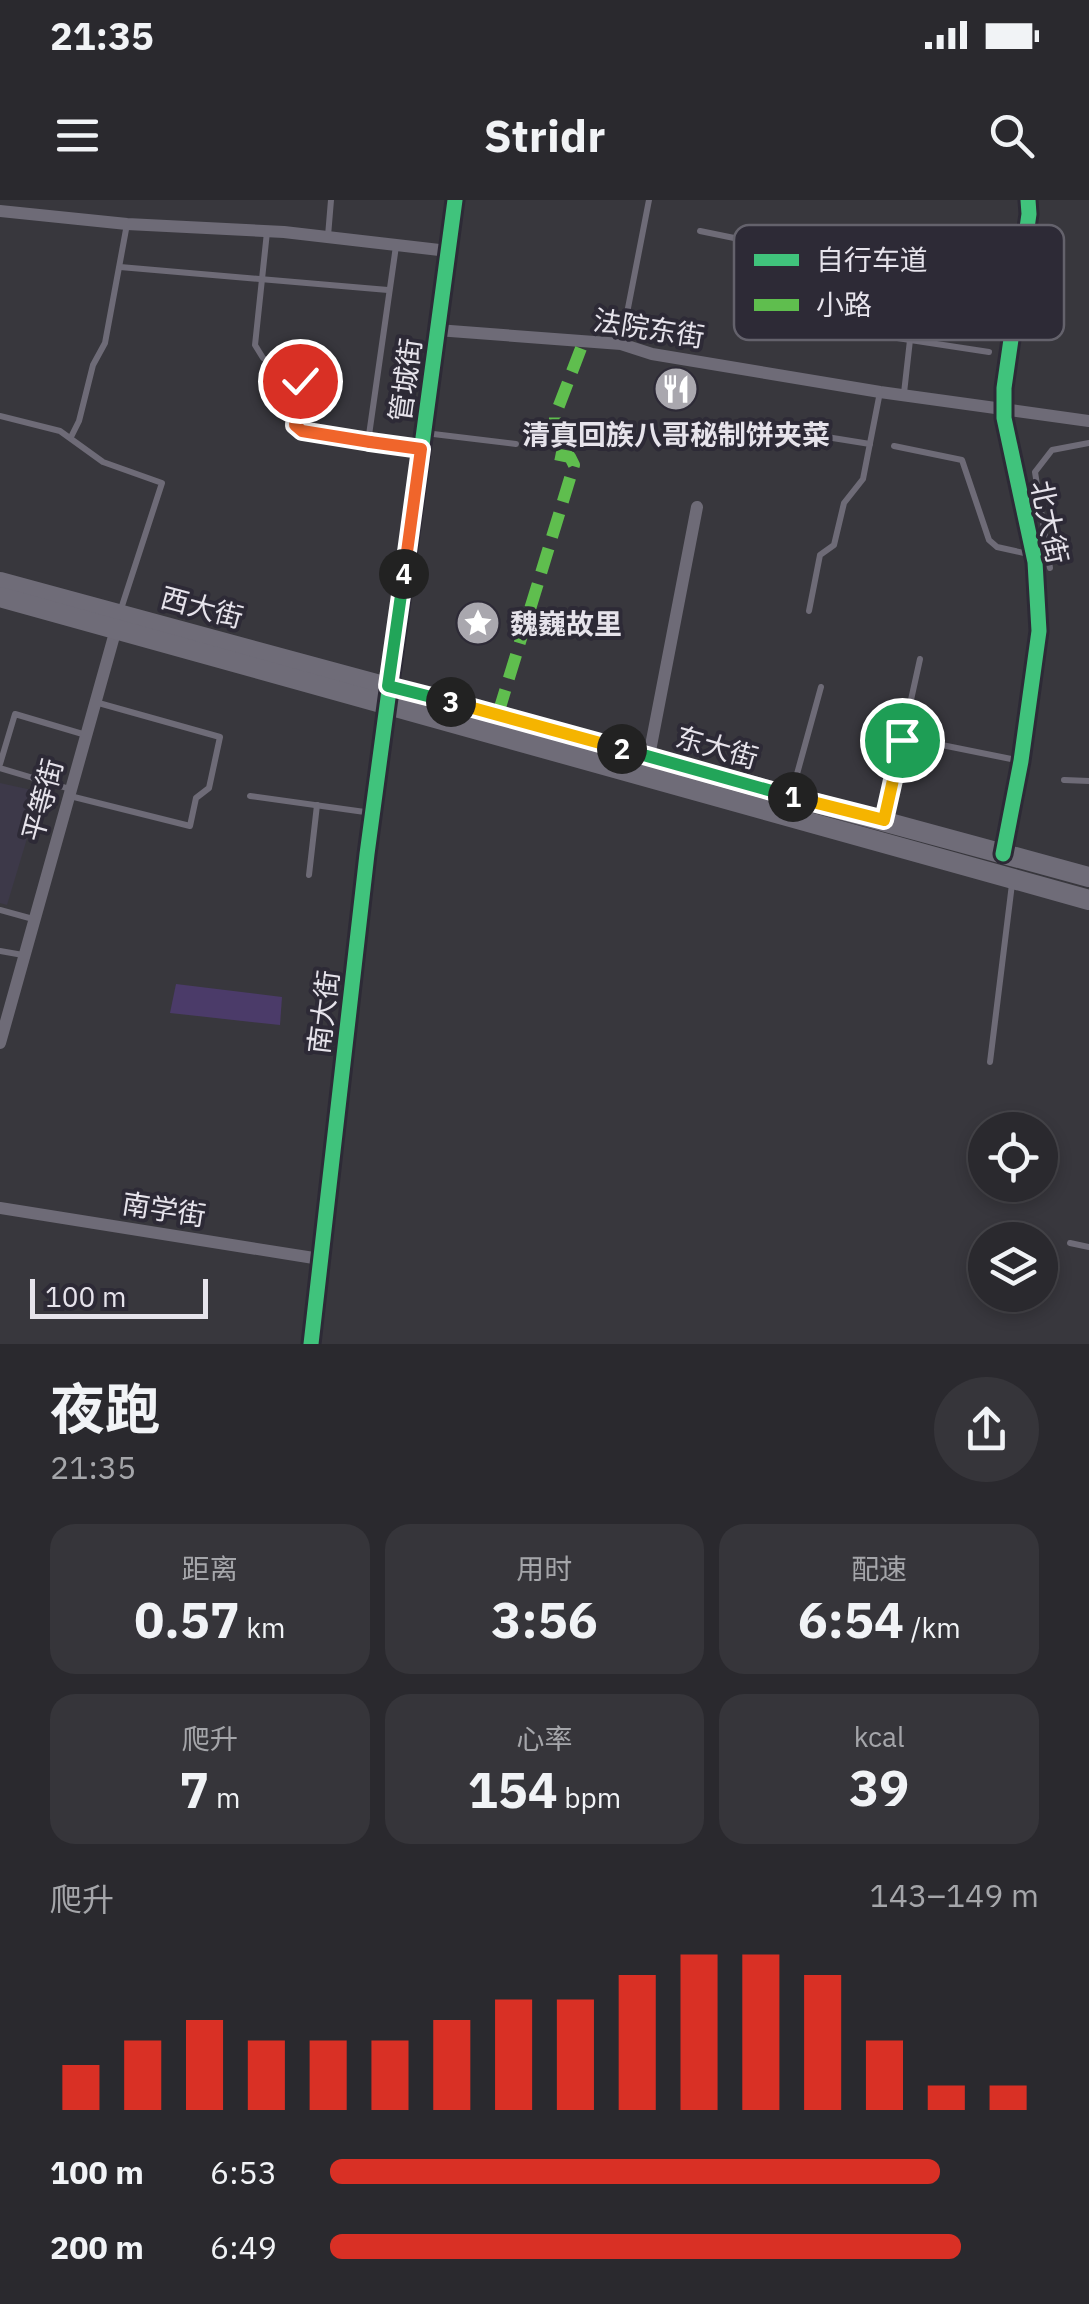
<!DOCTYPE html>
<html lang="zh">
<meta charset="utf-8">
<style>
:root{--surface:#2a292e;--page:#36353a;--text:#f1f3f6;--muted:#a5a6aa;--line:#46454a;--accent:#d93025}
body{margin:0;font-family:"IBM Plex Sans","Noto Sans SC",sans-serif;background:var(--page);color:var(--text);height:100vh;display:flex;flex-direction:column;font-size:38px;white-space:nowrap}
*{box-sizing:border-box;margin:0}
p{font-size:32px;color:var(--muted)}
.icon{flex:none;width:55px;height:55px;fill:none;stroke:currentColor;stroke-width:2;stroke-linecap:round;stroke-linejoin:round}
.map{position:relative;height:1144px;overflow:hidden}
.panel{display:flex;flex-direction:column;background:var(--surface);flex:1}
.panel>*{flex:none}
.controls{position:absolute;left:968px;top:912px;display:grid;gap:20px}
.controls a{display:grid;place-items:center;width:90px;height:90px;border-radius:50%;background:var(--surface);box-shadow:0 5px 15px #0003,0 0 0 2px var(--line);font-size:50px}
.scale{position:absolute;left:30px;bottom:25px;width:178px;box-sizing:border-box;padding-left:10px;border:5px solid #e6e3eb;border-top:0;font-size:28px;line-height:35px;white-space:nowrap;color:#e6e3eb;-webkit-text-stroke:8px #2d2a36;paint-order:stroke}
.pin{position:absolute;display:grid;place-items:center;width:85px;height:85px;color:#fff;margin:-42px;border:5px solid #fff;border-radius:50%;box-shadow:0 2px 10px #0007}
.km{position:absolute;width:50px;height:50px;margin:-25px;border-radius:50%;background:#222;color:#fff;font-size:28px;line-height:50px;text-align:center}
.round{display:grid;place-items:center;flex:none;width:105px;height:105px;border-radius:52px;background:var(--page)}
.head{display:flex;align-items:center;justify-content:space-between;height:170px;padding:0 50px}
h1{font-size:55px;font-weight:700;line-height:75px}
.figures{display:grid;grid-template-columns:repeat(3,1fr);gap:15px;height:170px;padding:10px 50px}
.figures div{display:grid;align-content:center;border-radius:25px;background:var(--page);text-align:center}
.figures b{font-size:50px;font-weight:700}
.figures small{font-size:28px;font-weight:400}
.figures p{font-size:28px}
.chart{height:280px;padding:20px 50px}
.chart p{display:flex;justify-content:space-between}
.chart svg{width:100%;height:180px;margin-top:10px;stroke:var(--accent);stroke-width:6}
ul{padding:0 50px;list-style:none;font-size:32px}
li{display:grid;grid-template-columns:160px 120px 1fr;align-items:center;height:75px}
li i{height:25px;border-radius:12px;background:var(--accent)}
.status{display:flex;justify-content:space-between;align-items:center;height:70px;padding:0 50px;background:var(--surface);direction:ltr}
.status svg{height:28px;fill:currentColor}
header{display:flex;justify-content:space-between;align-items:center;height:130px;padding:0 50px;background:var(--surface);font-size:45px;font-weight:700}
.map>svg:first-child{display:block}
.built{fill:#3d3949}
.green{fill:#4b3b69}
.lines{fill:none;stroke-linecap:round;stroke-linejoin:round}
.lane{stroke:#6e6b77;stroke-width:6}
.street{stroke:#6e6b77;stroke-width:12}
.secondary{stroke:#716d79;stroke-width:18}
.primary{stroke:#6f6c78;stroke-width:20}
.quiet{stroke:#5fbe4e;stroke-width:12;stroke-dasharray:25 12;stroke-linecap:butt}
.cycleway-casing{stroke:#2d2a36;stroke-width:21}
.cycleway{stroke:#40c37c;stroke-width:15}
.split-1-casing{stroke:#fff;stroke-width:20}
.split-2-casing{stroke:#fff;stroke-width:20}
.split-3-casing{stroke:#fff;stroke-width:20}
.split-4-casing{stroke:#fff;stroke-width:20}
.split-5-casing{stroke:#fff;stroke-width:20}
.split-6-casing{stroke:#fff;stroke-width:20}
.split-1{stroke:#f5b400;stroke-width:12}
.split-2{stroke:#22a559;stroke-width:12}
.split-3{stroke:#f5b400;stroke-width:12}
.split-4{stroke:#22a559;stroke-width:12}
.split-5{stroke:#f0652b;stroke-width:12}
.split-6{stroke:#f0652b;stroke-width:12}
.labels{text-anchor:middle;dominant-baseline:central;stroke-width:8;stroke-linejoin:round;paint-order:stroke}
.street-label{font-size:28px;fill:#e6e3eb;stroke:#2d2a36}
.poi-label{font-size:28px;font-weight:bold;fill:#e6e3eb;stroke:#2d2a36}
.key{fill:#2d2a36;stroke:#64626c;stroke-width:2.5}
.key-label{font-size:28px;fill:#e6e3eb}
</style>
<div class="status"><b>21:35</b><svg viewBox="0 0 49 12"><path d="M0 12V9h3v3zM5 12V6h3v6zM10 12V3h3v9zM15 12V0h3v12zM26 1h20v11H26zM47 4h2v5h-2z"/></svg></div>
<header><svg class="icon" aria-label="menu" viewBox="0 0 24 24"><path d="M4 6h16M4 12h16M4 18h16"/></svg>Stridr<svg class="icon" aria-label="search" viewBox="0 0 24 24"><circle cx="10" cy="10" r="6"/><path d="M15 15l6 6"/></svg></header>
<div class="map">
<svg width="1089" height="1144" viewBox="0 0 1089 1144">
<rect width="100%" height="100%" fill="#38373d"/>
<path class="built" d="M0,583L41,592L7,705L0,703Z"/>
<path class="green" d="M176,784L282,797L280,825L170,813Z"/>
<g class="lines">
<g class="lane">
<path d="M700,31L827,57L1019,90"/>
<path d="M267,32L255,145L263,158L299,181L295,225L303,231L417,249"/>
<path d="M328,36L331,0"/>
<path d="M120,67L388,90"/>
<path d="M812,125L989,152"/>
<path d="M621,144L649,0"/>
<path d="M904,193L910,140"/>
<path d="M0,216L60,231L103,262L162,283L120,412"/>
<path d="M752,225L870,244"/>
<path d="M425,233L516,244"/>
<path d="M71,237L79,221L93,165L105,143L127,24"/>
<path d="M368,242L396,46"/>
<path d="M894,246L962,260L989,340L997,347L1033,355"/>
<path d="M1050,368L1035,272L1052,250L1089,243"/>
<path d="M809,411L820,355L834,345L844,303L863,279L880,192"/>
<path d="M922,541L1021,561"/>
<path d="M0,564L15,514L86,535"/>
<path d="M0,568L70,589"/>
<path d="M1064,580L1089,581"/>
<path d="M792,592L821,487"/>
<path d="M70,596L190,626L196,598L209,588L220,537L95,502"/>
<path d="M250,596L372,613"/>
<path d="M885,618L920,459"/>
<path d="M309,675L317,605"/>
<path d="M0,710L33,719"/>
<path d="M0,751L23,755"/>
<path d="M990,862L1012,684"/>
<path d="M1070,1043L1089,1047"/>
</g>
<g class="street">
<path d="M0,11L127,24L284,32L448,51"/>
<path d="M437,130L621,144L652,154L880,192L1089,221"/>
<path d="M649,556L697,307"/>
<path d="M1003,654L1021,561L1039,431L1035,362L1004,218V188L1029,14L1028,0"/>
<path d="M0,843L116,429"/>
<path d="M0,1008L320,1059"/>
</g>
<path class="secondary" d="M311,1144L367,654L455,0"/>
<g class="primary">
<path d="M0,382L1089,677"/>
<path d="M0,397L1089,700"/>
</g>
<path class="quiet" d="M498,514L574,265L570,257L555,254V216L583,143"/>
<defs>
<g id="cycleway">
<path d="M1003,654L1021,561L1039,431L1035,362L1004,218V188L1029,14L1028,0"/>
<path d="M311,1144L367,654L455,0"/>
</g>
</defs>
<use href="#cycleway" class="cycleway-casing"/>
<use href="#cycleway" class="cycleway"/>
</g>
<g class="lines">
<defs>
<path id="split-1" d="M793,597L884,620L902,540"/>
<path id="split-2" d="M622,549L793,597"/>
<path id="split-3" d="M451,502L622,549"/>
<path id="split-4" d="M404,374L388,486L451,502"/>
<path id="split-5" d="M370,242L421,249L404,374"/>
<path id="split-6" d="M300,181L295,225L302,231L370,242"/>
</defs>
<use href="#split-1" class="split-1-casing"/>
<use href="#split-2" class="split-2-casing"/>
<use href="#split-3" class="split-3-casing"/>
<use href="#split-4" class="split-4-casing"/>
<use href="#split-5" class="split-5-casing"/>
<use href="#split-6" class="split-6-casing"/>
<use href="#split-1" class="split-1"/>
<use href="#split-2" class="split-2"/>
<use href="#split-3" class="split-3"/>
<use href="#split-4" class="split-4"/>
<use href="#split-5" class="split-5"/>
<use href="#split-6" class="split-6"/>
</g>
<defs>
<symbol id="restaurant-disc" viewBox="-11 -11 22 22"><circle r="9.5" fill="#a9a7ae" stroke="#2d2a36"/><path d="M-5-6h1v4h1v-4h1v4h1v-4h1v5L-1.5 .5V6h-2V.5L-5-1ZM5-6V6H3V1.5H1.5Q1.5-4 5-6Z" fill="#fff"/></symbol>
<symbol id="sight-disc" viewBox="-11 -11 22 22"><circle r="9.5" fill="#a9a7ae" stroke="#2d2a36"/><path d="M0-6L1.8-2.2L6-1.7L2.9 1.2L3.7 5.4L0 3.3L-3.7 5.4L-2.9 1.2L-6-1.7L-1.8-2.2Z" fill="#fff"/></symbol>
</defs>
<g fill-rule="evenodd">
<use href="#restaurant-disc" x="651" y="164" width="50" height="50"/>
<use href="#sight-disc" x="453" y="398" width="50" height="50"/>
</g>
<g class="labels">
<g class="street-label">
<text transform="translate(649 128) rotate(9)">法院东街</text>
<text transform="translate(405 180) rotate(-82)">管城街</text>
<text transform="translate(1050 322) rotate(78)">北大街</text>
<text transform="translate(202 407) rotate(15)">西大街</text>
<text transform="translate(717 547) rotate(16)">东大街</text>
<text transform="translate(42 600) rotate(-75)">平等街</text>
<text transform="translate(323 812) rotate(-83)">南大街</text>
<text transform="translate(164 1009) rotate(9)">南学街</text>
</g>
<g class="poi-label">
<text x="676" y="234">清真回族八哥秘制饼夹菜</text>
<text x="510" y="423" text-anchor="start">魏巍故里</text>
</g>
</g>
<rect x="734" y="25" width="330" height="115" rx="15" class="key"/>
<rect x="754" y="54" width="45" height="12" fill="#40c37c"/>
<rect x="754" y="99" width="45" height="12" fill="#5fbe4e"/>
<g class="key-label">
<text x="816" y="70">自行车道</text>
<text x="816" y="115">小路</text>
</g>
</svg>
<div class="controls">
<a><svg class="icon" aria-label="locate" viewBox="0 0 24 24"><circle cx="12" cy="12" r="6"/><path d="M12 2v4M12 18v4M2 12h4M18 12h4"/></svg></a>
<a><svg class="icon" aria-label="layers" viewBox="0 0 24 24"><path d="M12 4l9 5-9 5-9-5zM3 14l9 5 9-5"/></svg></a>
</div>
<div class="scale">100 m</div>
<div class="pin" style="left:902px;top:540px;background:#1e9e55"><svg class="icon" aria-label="arrive" viewBox="0 0 24 24"><path d="M6 21V4h12l-3 4 3 4H6"/></svg></div>
<div class="pin" style="left:300px;top:181px;background:#d93025"><svg class="icon" aria-label="check" viewBox="0 0 24 24"><path d="M5 12l5 5 9-10"/></svg></div>
<b class="km" style="left:793px;top:597px">1</b>
<b class="km" style="left:622px;top:549px">2</b>
<b class="km" style="left:451px;top:502px">3</b>
<b class="km" style="left:404px;top:374px">4</b>
</div>
<section class="panel">
<div class="head"><div><h1>夜跑</h1><p>21:35</p></div><a class="round"><svg class="icon" aria-label="share" viewBox="0 0 24 24"><path d="M12 15V3M7 8l5-5 5 5M5 13v7h14v-7"/></svg></a></div>
<div class="figures">
<div><p>距离</p><b>0.57<small> km</small></b></div>
<div><p>用时</p><b>3:56</b></div>
<div><p>配速</p><b>6:54<small> /km</small></b></div>
</div>
<div class="figures">
<div><p>爬升</p><b>7<small> m</small></b></div>
<div><p>心率</p><b>154<small> bpm</small></b></div>
<div><p>kcal</p><b>39</b></div>
</div>
<div class="chart"><p><span>爬升</span>143–149 m</p>
<svg viewBox="0 0 160 44" preserveAspectRatio="none"><path d="M5 44V33M15 44V27M25 44V22M35 44V27M45 44V27M55 44V27M65 44V22M75 44V17M85 44V17M95 44V11M105 44V6M115 44V6M125 44V11M135 44V27M145 44V38M155 44V38"/></svg>
</div>
<ul>
<li><b>100 m</b>6:53<i style="width:86%"></i></li>
<li><b>200 m</b>6:49<i style="width:89%"></i></li>
</ul>
</section>
